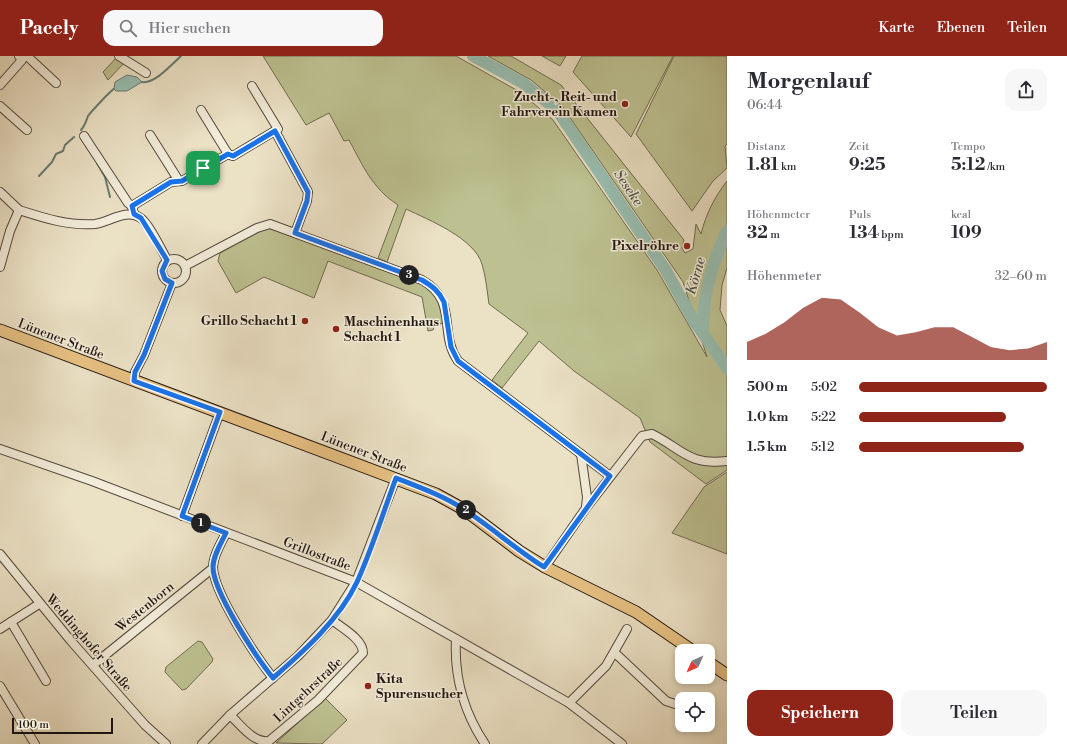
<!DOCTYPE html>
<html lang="de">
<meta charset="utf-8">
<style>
:root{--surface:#fff;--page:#f7f7f7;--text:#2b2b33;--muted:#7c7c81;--accent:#8f2418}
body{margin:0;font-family:"Libre Bodoni",serif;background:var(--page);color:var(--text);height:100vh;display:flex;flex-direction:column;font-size:15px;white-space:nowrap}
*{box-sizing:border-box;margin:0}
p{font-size:13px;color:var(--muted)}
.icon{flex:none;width:22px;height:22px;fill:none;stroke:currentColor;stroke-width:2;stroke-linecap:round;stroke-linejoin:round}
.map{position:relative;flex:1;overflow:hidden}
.sheet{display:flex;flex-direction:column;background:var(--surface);width:340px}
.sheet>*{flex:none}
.needle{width:26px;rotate:225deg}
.tools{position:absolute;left:675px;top:588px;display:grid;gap:8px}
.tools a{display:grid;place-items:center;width:40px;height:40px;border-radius:8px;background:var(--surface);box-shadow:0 2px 6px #0003;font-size:20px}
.scale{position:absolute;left:12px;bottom:10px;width:101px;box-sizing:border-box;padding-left:4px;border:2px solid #221610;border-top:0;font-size:11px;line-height:14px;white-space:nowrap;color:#221610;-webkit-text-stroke:3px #f2ecd9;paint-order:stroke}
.pin{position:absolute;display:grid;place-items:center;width:34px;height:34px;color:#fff;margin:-17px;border-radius:8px;box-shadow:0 2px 6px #0006}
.km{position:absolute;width:20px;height:20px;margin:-10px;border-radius:50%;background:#222;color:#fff;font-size:11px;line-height:20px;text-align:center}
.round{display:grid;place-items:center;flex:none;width:42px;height:42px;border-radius:12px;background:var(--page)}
.head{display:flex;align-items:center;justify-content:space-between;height:68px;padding:0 20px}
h1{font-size:22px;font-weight:700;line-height:30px}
.metrics{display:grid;grid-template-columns:repeat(3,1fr);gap:6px;height:68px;padding:4px 20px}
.metrics div{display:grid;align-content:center}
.metrics b{font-size:17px;font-weight:700}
.metrics small{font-size:11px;font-weight:400}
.metrics p{font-size:11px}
.chart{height:112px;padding:8px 20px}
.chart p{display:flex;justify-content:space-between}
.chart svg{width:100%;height:72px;margin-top:4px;fill:var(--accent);opacity:.7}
.cta{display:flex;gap:8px;margin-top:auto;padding:8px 20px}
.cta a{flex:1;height:46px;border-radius:12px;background:var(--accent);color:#fff;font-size:16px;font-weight:700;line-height:46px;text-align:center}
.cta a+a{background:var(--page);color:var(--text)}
ul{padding:0 20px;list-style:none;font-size:13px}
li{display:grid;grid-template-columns:64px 48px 1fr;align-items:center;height:30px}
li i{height:10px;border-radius:5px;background:var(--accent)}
header{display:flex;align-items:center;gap:24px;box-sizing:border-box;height:56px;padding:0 20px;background:var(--accent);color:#fff}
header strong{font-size:19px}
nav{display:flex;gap:22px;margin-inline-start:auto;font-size:14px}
.search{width:280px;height:36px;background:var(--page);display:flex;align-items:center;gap:10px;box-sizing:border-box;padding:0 14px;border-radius:12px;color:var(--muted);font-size:15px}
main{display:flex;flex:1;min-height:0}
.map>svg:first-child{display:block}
.green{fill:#bdc191;stroke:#706c50}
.water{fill:#98beb1;stroke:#697b71}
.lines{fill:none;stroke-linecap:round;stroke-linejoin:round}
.stream{stroke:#697b71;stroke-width:2}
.river{stroke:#98beb1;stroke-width:12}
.minor-casing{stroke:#54493d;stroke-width:10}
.major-casing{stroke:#221610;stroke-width:13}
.minor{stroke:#f2ecd9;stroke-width:8}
.major{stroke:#e6c082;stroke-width:11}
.route-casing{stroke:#fff;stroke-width:8}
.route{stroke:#1a73e8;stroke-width:5}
.poi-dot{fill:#8f2418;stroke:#f2ecd9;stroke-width:1.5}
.labels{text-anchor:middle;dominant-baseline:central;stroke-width:3;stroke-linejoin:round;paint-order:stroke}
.poi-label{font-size:13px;font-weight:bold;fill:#221610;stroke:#f2ecd9;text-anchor:end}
.street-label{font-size:13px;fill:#221610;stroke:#f2ecd9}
.water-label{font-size:14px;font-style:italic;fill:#4b5148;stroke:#f2ecd9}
</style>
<header>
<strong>Pacely</strong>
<div class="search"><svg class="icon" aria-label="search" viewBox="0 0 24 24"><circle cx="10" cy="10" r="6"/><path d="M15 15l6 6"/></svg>Hier suchen</div>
<nav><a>Karte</a><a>Ebenen</a><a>Teilen</a></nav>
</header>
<main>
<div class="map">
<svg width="727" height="688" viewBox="0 0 727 688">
<rect width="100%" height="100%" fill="#ebe1c5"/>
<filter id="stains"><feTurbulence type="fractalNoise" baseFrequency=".005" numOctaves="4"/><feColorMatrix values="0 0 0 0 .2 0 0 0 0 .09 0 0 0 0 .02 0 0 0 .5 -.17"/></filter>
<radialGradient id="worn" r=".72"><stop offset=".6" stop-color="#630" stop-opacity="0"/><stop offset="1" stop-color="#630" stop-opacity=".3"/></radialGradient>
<g class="green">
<path d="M263,0H456L520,36L553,64L657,214L707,301L683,226L562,50L531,24L488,0H511L561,29L684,184L682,192L685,197L693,193L696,168L701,178C706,158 714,142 727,125V212L722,229L720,254L727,270V414L706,428L650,386L640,362L574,315L539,285L502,332L492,324L528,277L489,248C487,235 486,221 482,208C474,182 429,164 406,153L387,206L378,202L398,149C372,132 363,110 349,84L344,85L329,57L306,69Z"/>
<path d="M542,0H566L560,10Z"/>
<path d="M582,0H673L631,81L573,16Z"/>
<path d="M674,0H727V88L725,90L727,112L713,125L692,155L636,78Z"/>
<path d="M117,1L125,6L108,24L103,16Z"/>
<path d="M271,172L422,228L438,241L444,267L435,269L433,274L428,275L422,241L328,205L314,242L264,221L236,237L218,205L220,197L262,174Z"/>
<path d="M727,416V498L672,477L704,431Z"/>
<path d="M198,585L202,586L213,603L212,606L186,633L182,634L165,616L166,611Z"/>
<path d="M325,642L347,664L322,688L276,687Z"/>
</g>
<path class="water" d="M127,19L137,21L142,26L127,35H116L114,33L115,26Z"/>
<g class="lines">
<g class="stream">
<path d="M142,26C155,28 172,8 181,0"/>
<path d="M81,74C85,70 86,65 88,60C90,57 111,34 114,33"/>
<path d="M97,107L105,121L110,141"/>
<path d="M39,120L52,106L56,98L63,95L65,89L74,81"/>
</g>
<g class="river">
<path d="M473,0L523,27L557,54L665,213L694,265L727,312"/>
<path d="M703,276C703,238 711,210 727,175"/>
</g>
<defs>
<g id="minor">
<path d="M27,0L56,27"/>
<path d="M119,0L146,17"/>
<path d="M0,29L22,4L19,0"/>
<path d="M0,50L27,74"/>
<path d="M201,54L228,98"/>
<path d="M275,75L308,136L307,145L295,177"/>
<path d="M150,79L179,125"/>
<path d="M84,80L128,147L132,150"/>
<path d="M0,136L19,154"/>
<path d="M134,158L132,150L171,126L182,125L228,98L233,100L278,73L252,30"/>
<circle cx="174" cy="215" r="12"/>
<path d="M185,210L257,172L270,168L422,224C459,245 438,277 458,305L610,420"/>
<path d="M0,211L10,175L19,154C44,162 68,170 95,168C109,166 126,153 139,161C148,165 162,195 167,204"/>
<path d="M134,325L135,316L144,299L172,227"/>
<path d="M0,393L92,425L356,526L569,647L622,688"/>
<path d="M581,398L587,441L586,451"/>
<path d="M182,460L220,356"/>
<path d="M226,477C221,487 213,500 213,511C213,536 257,602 273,622"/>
<path d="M0,498L71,585L145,669L166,688"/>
<path d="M545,511L586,452L642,380L652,378C682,393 689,410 727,405"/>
<path d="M11,566L46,625"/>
<path d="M0,573L39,548"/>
<path d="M456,583C454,620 464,657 485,688"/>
<path d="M615,597L666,645L678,649"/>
<path d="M93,609L213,512"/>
<path d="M0,630L35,688"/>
<path d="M569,647L606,610L627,573"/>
<path d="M230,659C241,669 253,687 269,685L318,644L363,597C363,583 342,572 332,564"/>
<path d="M202,688L230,659L298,600L332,564L356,526L396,422"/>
</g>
<g id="major">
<path d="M0,274L436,438L465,454L519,495L545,511L636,556L693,595"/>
<path d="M708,606L727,619"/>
</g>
</defs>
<use href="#minor" class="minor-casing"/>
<use href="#major" class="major-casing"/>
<use href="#minor" class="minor"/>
<use href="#major" class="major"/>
</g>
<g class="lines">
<defs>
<path id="route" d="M275,75L308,136L307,145L295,177L422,224C432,230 439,235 444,246L451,291L458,305L610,420L544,511C517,494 492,472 465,454C444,440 419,431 396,422C383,457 372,493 357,526C339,564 304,595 273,622C257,602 213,536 213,511C213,500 221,487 226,477L182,460L220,356L134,325L135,316L144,299L172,227L165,223L162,215L167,204L141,162L134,158L132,150L171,126L182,125L228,98L233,100Z"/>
</defs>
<use href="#route" class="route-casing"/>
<use href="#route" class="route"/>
</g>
<g class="poi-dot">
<circle cx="625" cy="48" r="4"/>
<circle cx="687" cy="190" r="4"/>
<circle cx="305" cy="265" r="4"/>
<circle cx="336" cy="273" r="4"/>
<circle cx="368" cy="630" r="4"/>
</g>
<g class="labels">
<g class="poi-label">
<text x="617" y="41">Zucht-, Reit- und<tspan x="617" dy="15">Fahrverein Kamen</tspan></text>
<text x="679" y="190">Pixelröhre</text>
<text x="297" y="265">Grillo Schacht 1</text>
<text x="344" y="266" text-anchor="start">Maschinenhaus<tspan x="344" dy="15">Schacht 1</tspan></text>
<text x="376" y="623" text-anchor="start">Kita<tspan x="376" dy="15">Spurensucher</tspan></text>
</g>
<g class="street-label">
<text transform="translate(61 283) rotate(21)">Lünener Straße</text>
<text transform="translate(364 396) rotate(21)">Lünener Straße</text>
<text transform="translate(317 498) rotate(21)">Grillostraße</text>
<text transform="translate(145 551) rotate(-39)">Westenborn</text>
<text transform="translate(89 587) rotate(49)">Weddinghofer Straße</text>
<text transform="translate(308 634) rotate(-43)">Lintgehrstraße</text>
</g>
<g class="water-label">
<text transform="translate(628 132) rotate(56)">Seseke</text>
<text transform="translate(696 220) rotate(-74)">Körne</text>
</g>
</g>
<rect width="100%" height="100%" filter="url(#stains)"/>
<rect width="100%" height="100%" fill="url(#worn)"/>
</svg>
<div class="tools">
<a><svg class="needle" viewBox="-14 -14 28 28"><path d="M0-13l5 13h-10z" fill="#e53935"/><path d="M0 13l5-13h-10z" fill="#7c7c81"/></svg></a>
<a><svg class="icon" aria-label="locate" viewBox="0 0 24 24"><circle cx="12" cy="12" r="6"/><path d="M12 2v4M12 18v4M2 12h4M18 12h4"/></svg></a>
</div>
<div class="scale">100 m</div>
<div class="pin" style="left:203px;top:112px;background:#1e9e55"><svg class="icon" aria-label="arrive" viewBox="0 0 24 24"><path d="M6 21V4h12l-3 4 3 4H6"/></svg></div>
<b class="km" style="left:201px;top:467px">1</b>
<b class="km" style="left:466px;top:454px">2</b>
<b class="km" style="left:409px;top:219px">3</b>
</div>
<section class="sheet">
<div class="head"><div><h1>Morgenlauf</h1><p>06:44</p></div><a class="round"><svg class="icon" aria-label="share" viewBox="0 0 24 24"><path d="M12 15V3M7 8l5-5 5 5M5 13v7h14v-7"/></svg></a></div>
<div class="metrics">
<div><p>Distanz</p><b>1.81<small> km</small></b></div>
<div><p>Zeit</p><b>9:25</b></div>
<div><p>Tempo</p><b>5:12<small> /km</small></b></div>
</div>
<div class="metrics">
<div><p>Höhenmeter</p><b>32<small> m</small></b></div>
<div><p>Puls</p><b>134<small> bpm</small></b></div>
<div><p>kcal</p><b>109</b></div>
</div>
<div class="chart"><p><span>Höhenmeter</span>32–60 m</p>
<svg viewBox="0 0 160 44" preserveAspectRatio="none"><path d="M0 44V33L10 28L20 21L30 12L40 6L50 7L60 15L70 24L80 29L90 27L100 24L110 24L120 30L130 36L140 38L150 37L160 33V44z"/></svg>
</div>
<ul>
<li><b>500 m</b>5:02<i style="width:100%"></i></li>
<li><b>1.0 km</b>5:22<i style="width:78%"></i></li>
<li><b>1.5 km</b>5:12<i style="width:88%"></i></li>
</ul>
<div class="cta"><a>Speichern</a><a>Teilen</a></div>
</section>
</main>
